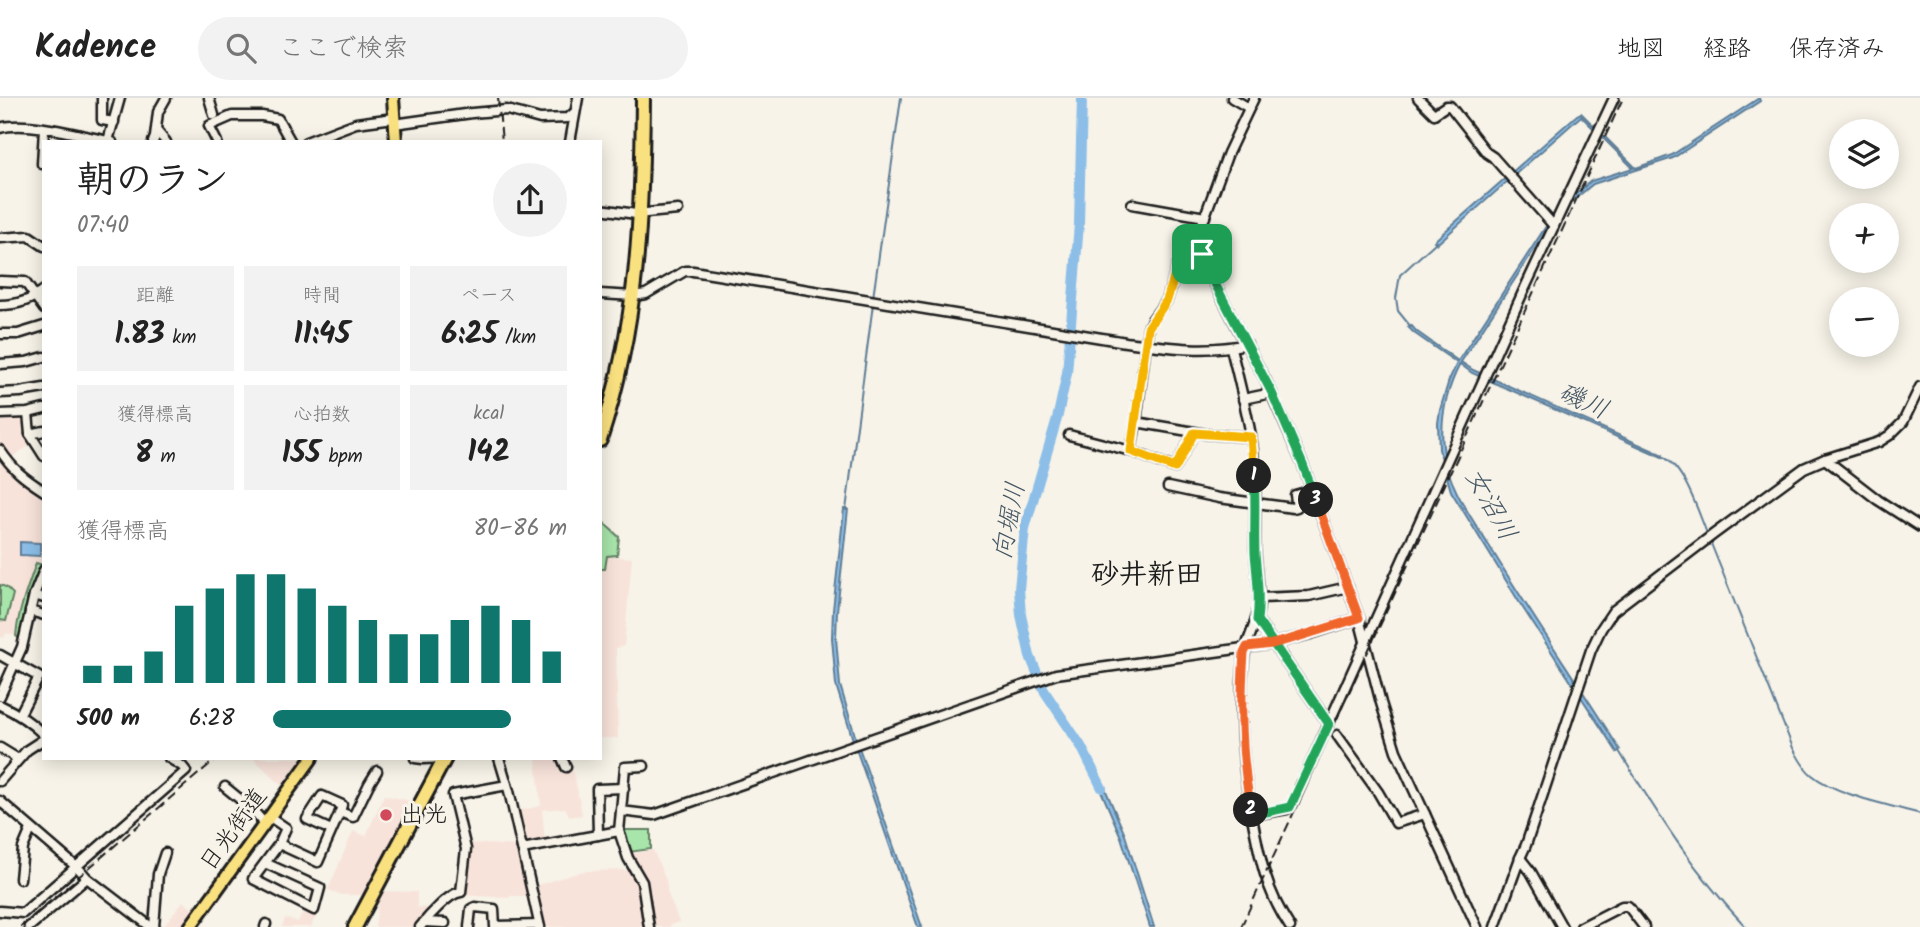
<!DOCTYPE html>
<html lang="ja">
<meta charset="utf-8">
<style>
:root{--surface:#fff;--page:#f2f2f2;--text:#222;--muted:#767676;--line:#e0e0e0;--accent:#0f766e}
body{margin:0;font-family:Kalam,"Klee One",sans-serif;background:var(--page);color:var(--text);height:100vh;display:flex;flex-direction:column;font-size:26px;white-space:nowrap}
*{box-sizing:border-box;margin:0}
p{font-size:23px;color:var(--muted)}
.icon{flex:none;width:38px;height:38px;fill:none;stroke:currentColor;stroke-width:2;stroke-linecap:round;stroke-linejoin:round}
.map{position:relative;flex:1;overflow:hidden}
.side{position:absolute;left:42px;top:42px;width:560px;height:620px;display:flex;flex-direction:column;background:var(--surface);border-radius:0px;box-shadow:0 4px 18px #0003}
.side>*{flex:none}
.controls{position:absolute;left:1829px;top:21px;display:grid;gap:14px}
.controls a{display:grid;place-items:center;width:70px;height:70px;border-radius:50%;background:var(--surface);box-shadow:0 4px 18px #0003;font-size:35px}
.pin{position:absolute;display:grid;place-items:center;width:60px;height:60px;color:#fff;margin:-30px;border-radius:14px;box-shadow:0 4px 10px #0006}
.km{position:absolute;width:35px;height:35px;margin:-18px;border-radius:50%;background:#222;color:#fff;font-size:19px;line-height:35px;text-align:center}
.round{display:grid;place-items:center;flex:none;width:74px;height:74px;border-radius:37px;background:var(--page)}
.head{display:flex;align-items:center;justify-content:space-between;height:119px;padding:0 35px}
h1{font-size:38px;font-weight:700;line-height:52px}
.figures{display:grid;grid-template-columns:repeat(3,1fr);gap:10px;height:119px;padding:7px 35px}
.figures div{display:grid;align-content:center;border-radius:0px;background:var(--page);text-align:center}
.figures b{font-size:30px;font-weight:700}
.figures small{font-size:19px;font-weight:400}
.figures p{font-size:19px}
.chart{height:196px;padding:14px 35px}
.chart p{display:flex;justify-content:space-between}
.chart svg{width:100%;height:126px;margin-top:7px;stroke:var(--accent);stroke-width:6}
ul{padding:0 35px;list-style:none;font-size:23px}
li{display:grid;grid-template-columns:112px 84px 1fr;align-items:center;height:52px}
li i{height:18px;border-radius:9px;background:var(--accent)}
header{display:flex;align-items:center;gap:42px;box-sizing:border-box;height:98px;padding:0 35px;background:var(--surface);border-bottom:2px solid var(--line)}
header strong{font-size:33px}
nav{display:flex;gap:38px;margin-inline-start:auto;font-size:24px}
.search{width:490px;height:63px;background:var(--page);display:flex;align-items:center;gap:18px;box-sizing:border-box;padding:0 24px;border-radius:38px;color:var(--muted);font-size:26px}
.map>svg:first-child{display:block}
.built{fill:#f8e3da}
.green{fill:#a8e5ab;stroke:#628064;stroke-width:2}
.water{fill:#8cbee8;stroke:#5f7d96;stroke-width:2}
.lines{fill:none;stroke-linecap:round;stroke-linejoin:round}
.stream{stroke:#5f7d96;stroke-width:2}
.river{stroke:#8cbee8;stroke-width:10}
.minor-casing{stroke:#1c1c1c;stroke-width:13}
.major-casing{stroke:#1c1c1c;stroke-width:16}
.highway-casing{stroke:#1c1c1c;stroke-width:18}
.minor{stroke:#f7f3e8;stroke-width:8}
.major{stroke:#fae180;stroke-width:10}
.highway{stroke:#fae180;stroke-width:12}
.rail{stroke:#1c1c1c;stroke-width:2;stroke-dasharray:10 5;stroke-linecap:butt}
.split-1-casing{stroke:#fff;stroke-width:14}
.split-2-casing{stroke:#fff;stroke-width:14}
.split-3-casing{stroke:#fff;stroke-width:14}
.split-4-casing{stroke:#fff;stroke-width:14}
.split-1{stroke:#f5b400;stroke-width:9}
.split-2{stroke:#22a559;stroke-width:9}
.split-3{stroke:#f0652b;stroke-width:9}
.split-4{stroke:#22a559;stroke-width:9}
.poi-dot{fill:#d1495b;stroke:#f7f3e8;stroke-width:2.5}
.labels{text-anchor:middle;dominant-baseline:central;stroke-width:6;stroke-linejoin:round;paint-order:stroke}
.poi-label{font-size:24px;fill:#1c1c1c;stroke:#f7f3e8;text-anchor:start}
.street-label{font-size:24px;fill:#1c1c1c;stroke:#f7f3e8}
.water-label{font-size:26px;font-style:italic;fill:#435563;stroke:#f7f3e8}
.quarter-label{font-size:28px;font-weight:bold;fill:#1c1c1c;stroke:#f7f3e8}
</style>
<header>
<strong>Kadence</strong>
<div class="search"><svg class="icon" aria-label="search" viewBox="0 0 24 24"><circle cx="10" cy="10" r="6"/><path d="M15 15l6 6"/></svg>ここで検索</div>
<nav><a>地図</a><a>経路</a><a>保存済み</a></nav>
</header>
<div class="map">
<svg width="1920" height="829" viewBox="0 0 1920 829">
<rect width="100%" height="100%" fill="#f7f3e8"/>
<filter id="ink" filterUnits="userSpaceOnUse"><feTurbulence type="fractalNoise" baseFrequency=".0143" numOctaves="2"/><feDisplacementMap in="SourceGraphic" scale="14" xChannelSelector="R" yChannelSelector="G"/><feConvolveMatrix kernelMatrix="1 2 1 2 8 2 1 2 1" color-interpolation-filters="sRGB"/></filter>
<g filter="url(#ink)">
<g class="built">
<path d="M27,316L34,345L9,361L0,348V318Z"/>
<path d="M0,356L44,396V466L22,540L6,535L4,540L0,539Z"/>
<path d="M607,458L632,460L624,548L616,550L618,640H600V471L605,470Z"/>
<path d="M253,660H308L286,692Z"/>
<path d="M536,660H568L575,680L582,717L570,719L565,710L542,712L545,743L524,747L516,713L541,708Z"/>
<path d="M384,697L414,704L364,797H342L328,792L353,733L366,738Z"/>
<path d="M467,745L520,748L530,798H510L509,800L461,797Z"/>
<path d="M653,752L666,782L668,796L679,824L670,827V829H654L648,803L630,756Z"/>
<path d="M631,772L642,784L649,829H542L534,788L584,773Z"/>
<path d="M380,793L417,794V809L438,811L418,829H375Z"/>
<path d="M183,803L198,815L188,829H163Z"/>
<path d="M305,810L317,816L311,829H282L285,820L298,824Z"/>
</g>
<g class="green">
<path d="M600,425H604L619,439L617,457L607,458L605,471H600Z"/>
<path d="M36,465L43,467L21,542L16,538C18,513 28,489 36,465Z"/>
<path d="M0,487L6,489L13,496L6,523L0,522Z"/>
<path d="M623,732H651V751L629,754L623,738Z"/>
</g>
<g class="water">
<path d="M1759,0L1760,3L1673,60L1593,86L1558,115L1461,264L1473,272L1663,357L1662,359L1472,275L1460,266C1447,291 1440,320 1443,349C1447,390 1475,424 1496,459C1536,524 1579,587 1620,652L1617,654L1521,507L1451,393L1439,351L1438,325L1440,312L1449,282L1457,265L1414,235L1408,229L1411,227L1416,233L1458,263L1556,113L1591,83L1633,70L1581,18L1437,146L1434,143L1577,17L1581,15L1636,70L1672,57Z"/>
<path d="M844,411H848L837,513L836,540L840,587L856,641L922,829H918L853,642L836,587L832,540L833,512Z"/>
<path d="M20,444L40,445V458L20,457Z"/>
<path d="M1100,679L1125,737L1154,829H1150L1121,739L1096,681Z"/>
</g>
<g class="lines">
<g class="stream">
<path d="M873,200L901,0"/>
<path d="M1411,229L1398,213L1396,200L1400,177L1436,144"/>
<path d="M1660,357C1685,368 1698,414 1708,438"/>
<path d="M846,412L873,206"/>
<path d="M1710,443L1793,650C1799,660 1803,670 1812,677C1836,697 1889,707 1920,716"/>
<path d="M1619,653C1658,717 1694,774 1746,829"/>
</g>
<path class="river" d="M1082,0L1079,126L1067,275L1058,317L1025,430L1019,491L1021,517L1030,558L1045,594L1081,648L1102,690"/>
<defs>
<g id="minor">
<path d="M102,0V22L114,24"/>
<path d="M209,0L214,17"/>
<path d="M1232,0L1249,10"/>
<path d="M1254,0L1228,55L1202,126L1200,140L1202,156L1211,178L1236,227L1265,281L1303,367L1359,520L1381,605L1396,653L1477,829"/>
<path d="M1418,0L1434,16L1446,8H1450L1487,55L1493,59L1554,128"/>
<path d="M394,26L472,15L507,12L540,21L568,20L574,15"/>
<path d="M0,30C28,22 83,38 112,44"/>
<path d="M156,32L166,44"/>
<path d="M108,43L120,0"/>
<path d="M153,44L155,39L158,14L166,0"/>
<path d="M217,44L209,28L232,18H262L278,21L291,44"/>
<path d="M306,44L356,25L394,20"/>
<path d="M570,44L578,0"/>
<path d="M42,66L44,31"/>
<path d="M1132,106L1205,119"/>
<path d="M600,111L636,116L678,112"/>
<path d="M0,140L29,138L44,148"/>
<path d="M0,183L25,184L44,211"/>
<path d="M600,196L634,198L646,196L685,173H693L1126,244C1166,249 1206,255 1247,246"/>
<path d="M0,207C17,207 31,203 44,192"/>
<path d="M0,236H18L44,228"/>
<path d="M1231,250C1238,279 1246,309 1251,338C1257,375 1255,413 1255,450C1256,468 1259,486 1259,504C1259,524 1246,540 1244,560C1238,614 1242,666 1252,719C1260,761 1266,793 1290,829"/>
<path d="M0,266L26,264L44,259"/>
<path d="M0,295L20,294L44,290"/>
<path d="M1243,301L1272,295"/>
<path d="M28,315L30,336L44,358"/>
<path d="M0,316L28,315L44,311"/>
<path d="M1136,324L1148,230L1152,222L1167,202L1178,167L1202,156"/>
<path d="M30,336L44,333"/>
<path d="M1069,337L1131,353L1136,324L1206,336L1251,339"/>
<path d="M0,352C13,372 24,380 44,393"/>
<path d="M1131,353L1175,370L1194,335"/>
<path d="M1825,361L1878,402L1920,429"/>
<path d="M1168,389L1219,400L1293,410L1297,409L1295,397L1313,392"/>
<path d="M34,497L44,472"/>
<path d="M1259,500L1309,498L1348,489"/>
<path d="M30,513L44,517"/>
<path d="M1257,522L1329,626"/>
<path d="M0,557L39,579L20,616"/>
<path d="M0,598L22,549L34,497L44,500"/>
<path d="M0,607C17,615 30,623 44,637"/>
<path d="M1337,637L1378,694L1396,725L1425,716"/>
<path d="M0,650L18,661"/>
<path d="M415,660L423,661L445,660"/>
<path d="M499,660L509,693L540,829"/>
<path d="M562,660L566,669"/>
<path d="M0,683L27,652L44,641"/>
<path d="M225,689L252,711L265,726"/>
<path d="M0,703L80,772L87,780L151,829"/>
<path d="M621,713L625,669L644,668"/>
<path d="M1252,717L1287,711L1292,707L1523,194L1614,0"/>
<path d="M270,719L286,730L279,746L318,764L340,714L353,719L369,686L377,673"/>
<path d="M331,732L307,721L322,698L342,707L340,714"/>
<path d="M598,737L597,691L624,690"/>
<path d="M522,751L619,733"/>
<path d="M1520,760L1531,774L1562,829"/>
<path d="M265,765L320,790L314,812L253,781L279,746"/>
<path d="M20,781L23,750L31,731"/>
<path d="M0,813L23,815L186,673L182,668L169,660"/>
<path d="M424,824L445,825"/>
<path d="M496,828L539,827"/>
<path d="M29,829L87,780"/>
<path d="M154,829L158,776L165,755"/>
<path d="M265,829L266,826"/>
<path d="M420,829C428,819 449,795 461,794L466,751L453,697L507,687"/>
<path d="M469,829L471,811L475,809L494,811L495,829"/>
<path d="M649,829L642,784L628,760L619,733L621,713L654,717L1056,576L1272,546L1310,536L1359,520"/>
<path d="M1495,829L1520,760L1526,747L1591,552L1601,531L1613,513L1714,436L1804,370L1825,361L1879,344L1890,337L1903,324L1920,289"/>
<path d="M1581,829L1622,808H1628L1644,829"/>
</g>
<g id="major">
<path d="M393,0L396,44"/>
<path d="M190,829L312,660"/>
</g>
<g id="highway">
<path d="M600,342C638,227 642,120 643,0"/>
<path d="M355,829L445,660"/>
</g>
</defs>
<use href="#minor" class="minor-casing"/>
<use href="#major" class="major-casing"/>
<use href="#highway" class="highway-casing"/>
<use href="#minor" class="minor"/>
<use href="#major" class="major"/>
<use href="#highway" class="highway"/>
<g class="rail">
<path d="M498,0L502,44"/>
<path d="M20,829L217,660"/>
<path d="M1241,829L1623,0"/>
</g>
</g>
</g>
<g class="lines" filter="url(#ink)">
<defs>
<path id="split-1" d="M1202,156L1178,167L1167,202L1148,230L1131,353L1175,370L1194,335L1251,339L1254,378"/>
<path id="split-2" d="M1251,712L1252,717L1290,709L1329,626L1257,522C1260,500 1257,478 1255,456C1254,430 1256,404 1254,378"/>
<path id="split-3" d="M1251,712C1241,658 1240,610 1244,555L1247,549L1272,546L1291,541L1359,520L1316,402"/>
<path id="split-4" d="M1202,156L1211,178L1272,295L1303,367L1316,402"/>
</defs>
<use href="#split-1" class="split-1-casing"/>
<use href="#split-2" class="split-2-casing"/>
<use href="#split-3" class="split-3-casing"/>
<use href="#split-4" class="split-4-casing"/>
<use href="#split-1" class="split-1"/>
<use href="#split-2" class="split-2"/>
<use href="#split-3" class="split-3"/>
<use href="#split-4" class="split-4"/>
</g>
<circle class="poi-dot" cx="386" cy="717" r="7"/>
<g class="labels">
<g class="poi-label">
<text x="400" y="717">出光</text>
</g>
<g class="street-label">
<text transform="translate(234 732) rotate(-54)">日光街道</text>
</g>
<g class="water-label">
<text transform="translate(1583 304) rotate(24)">磯川</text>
<text transform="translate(1490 407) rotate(61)">女沼川</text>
<text transform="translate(1010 423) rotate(-79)">向堀川</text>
</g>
<g class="quarter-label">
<text x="1147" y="477">砂井新田</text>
</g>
</g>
</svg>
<div class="controls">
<a><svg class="icon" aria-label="layers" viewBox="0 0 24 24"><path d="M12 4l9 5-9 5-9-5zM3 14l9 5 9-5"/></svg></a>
<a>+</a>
<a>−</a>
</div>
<div class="pin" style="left:1202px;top:156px;background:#1e9e55"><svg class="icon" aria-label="arrive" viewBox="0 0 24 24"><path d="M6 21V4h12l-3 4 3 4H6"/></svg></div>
<b class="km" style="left:1254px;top:378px">1</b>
<b class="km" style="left:1251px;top:712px">2</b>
<b class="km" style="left:1316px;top:402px">3</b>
<section class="side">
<div class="head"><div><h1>朝のラン</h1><p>07:40</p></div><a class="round"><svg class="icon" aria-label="share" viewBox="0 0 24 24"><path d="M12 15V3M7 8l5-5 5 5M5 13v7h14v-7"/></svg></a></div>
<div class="figures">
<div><p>距離</p><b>1.83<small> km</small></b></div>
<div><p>時間</p><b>11:45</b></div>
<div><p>ペース</p><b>6:25<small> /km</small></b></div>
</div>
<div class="figures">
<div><p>獲得標高</p><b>8<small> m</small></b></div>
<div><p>心拍数</p><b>155<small> bpm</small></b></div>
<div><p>kcal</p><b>142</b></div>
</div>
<div class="chart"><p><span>獲得標高</span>80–86 m</p>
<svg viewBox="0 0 160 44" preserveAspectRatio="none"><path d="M5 44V38M15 44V38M25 44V33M35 44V17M45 44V11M55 44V6M65 44V6M75 44V11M85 44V17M95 44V22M105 44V27M115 44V27M125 44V22M135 44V17M145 44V22M155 44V33"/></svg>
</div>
<ul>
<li><b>500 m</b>6:28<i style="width:81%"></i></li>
</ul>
</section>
</div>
